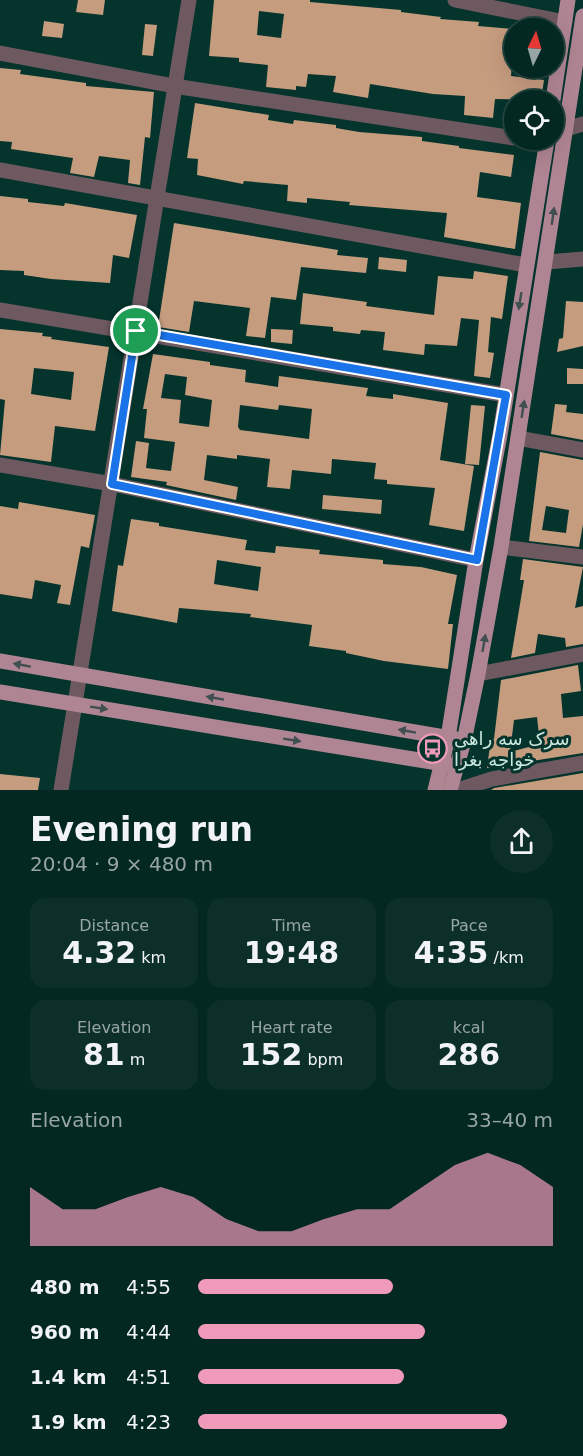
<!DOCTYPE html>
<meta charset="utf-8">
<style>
:root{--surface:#032721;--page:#0d2f2a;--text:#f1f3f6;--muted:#97a5a5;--line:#24443f;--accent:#ef9ab8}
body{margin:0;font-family:"DejaVu Sans",Vazirmatn,sans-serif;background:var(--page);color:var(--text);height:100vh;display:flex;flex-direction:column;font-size:22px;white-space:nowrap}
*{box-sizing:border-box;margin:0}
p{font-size:20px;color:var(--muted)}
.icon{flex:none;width:33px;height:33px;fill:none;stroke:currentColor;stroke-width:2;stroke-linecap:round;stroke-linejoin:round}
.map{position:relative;height:790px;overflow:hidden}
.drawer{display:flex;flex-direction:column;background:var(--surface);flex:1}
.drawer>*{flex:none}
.needle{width:39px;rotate:5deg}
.controls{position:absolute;left:504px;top:18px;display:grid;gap:12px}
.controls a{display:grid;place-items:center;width:60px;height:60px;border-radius:50%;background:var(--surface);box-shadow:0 6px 24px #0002,0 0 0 2px var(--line);font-size:30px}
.pin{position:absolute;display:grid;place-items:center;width:51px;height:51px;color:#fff;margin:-26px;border:3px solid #fff;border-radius:50%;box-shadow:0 2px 6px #0007}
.round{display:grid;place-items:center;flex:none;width:63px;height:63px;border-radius:32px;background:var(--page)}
.summary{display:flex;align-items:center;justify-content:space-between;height:102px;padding:0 30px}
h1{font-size:33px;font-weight:800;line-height:45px}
.stats{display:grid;grid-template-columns:repeat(3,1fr);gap:9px;height:102px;padding:6px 30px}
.stats div{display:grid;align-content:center;border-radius:15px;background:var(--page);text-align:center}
.stats b{font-size:30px;font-weight:800}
.stats small{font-size:16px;font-weight:400}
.stats p{font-size:16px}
.chart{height:168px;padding:12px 30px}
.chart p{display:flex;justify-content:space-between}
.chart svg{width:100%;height:108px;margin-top:6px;fill:var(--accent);opacity:.7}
ul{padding:0 30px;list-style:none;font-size:20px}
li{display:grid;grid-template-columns:96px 72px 1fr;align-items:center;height:45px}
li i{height:15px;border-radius:8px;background:var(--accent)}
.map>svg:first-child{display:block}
.building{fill:#c69c7f;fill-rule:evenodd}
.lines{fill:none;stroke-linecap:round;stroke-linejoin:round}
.minor{stroke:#6e5960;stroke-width:15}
.major{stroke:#b08593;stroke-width:15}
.oneway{fill:#405050}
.route-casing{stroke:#fff;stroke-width:12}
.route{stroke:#1a73e8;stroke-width:8}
.labels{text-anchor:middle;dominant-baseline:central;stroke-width:6;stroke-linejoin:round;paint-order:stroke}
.poi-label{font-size:18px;fill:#cae7df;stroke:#04342c;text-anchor:start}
</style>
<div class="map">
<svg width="583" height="790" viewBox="0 0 583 790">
<rect width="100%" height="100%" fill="#04342c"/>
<g class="building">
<path d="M78,0H105L103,15L76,12Z"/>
<path d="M214,0H310V2L401,10V12L441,17L440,19L479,22L478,26L514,29L511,76L544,80L541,100L495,99L493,118L464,115L465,96L433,94L370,84L368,98L333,92L336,76L308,74L306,87L296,86V90L266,87L268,65L239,62V58L209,56ZM259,11L284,14L281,38L257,35Z"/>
<path d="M44,21L64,24L62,38L42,36Z"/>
<path d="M145,24L157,25L153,56L142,55Z"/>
<path d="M0,68L21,70L20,74L86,83V86L154,92L150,138L145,137L140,185L128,183L130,160L99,156L94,177L70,173L73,158L11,149L12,142L0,141Z"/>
<path d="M195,103L269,115L268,120L293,124L294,120L336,125V128L359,132L422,137V141L459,146V148L514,155L511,177L480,172L477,197L521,203L515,249L444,237L447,213L349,205L350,202L307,198V203L287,201L288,185L244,181L243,184L197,175L198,159L187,158Z"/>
<path d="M0,196L28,199V202L64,206L65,203L137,215L129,258L113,255L110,283L51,279L24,275V271L0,270Z"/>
<path d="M174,223L338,250L337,255L368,258L366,273L301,267L296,300L271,297L265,338L246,336L250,308L194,301L189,332L158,327Z"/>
<path d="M379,257L407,260L406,272L378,269Z"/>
<path d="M474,271L508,276L502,319L491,317L488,352L494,353L490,378L474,376L479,320L461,318L457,346L425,344L424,355L383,350L385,332L361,330L360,334L333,331V327L300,324L303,293L367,302L366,306L434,315L438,276L473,279Z"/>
<path d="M566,301L583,302V346L557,352L559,339L563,338Z"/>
<path d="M0,329L43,333L42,336L52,337L51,339L109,347L95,431L55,426L51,462L0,455L5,400L0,399ZM34,368L74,372L71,400L31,394Z"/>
<path d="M271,329L293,330L292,344L271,342Z"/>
<path d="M153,354L210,362V365L246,370L245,382L278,387L279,376L368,388L366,396L393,399V394L448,403L440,460L474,466L464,531L429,525L435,488L387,484V480L374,479L376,463L332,459L331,474L292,470L290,489L267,487L270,459L237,455V459L207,455L204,480L238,487L236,500L166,485L167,482L131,477L136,441L149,443L146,468L171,471L175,442L144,438L147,409H143ZM165,374L187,377L185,395L212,400L209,427L179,423L181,400L161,398ZM240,405L278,410L279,405L312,409L309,439L240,430L238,427Z"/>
<path d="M567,368L583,369V384H567Z"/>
<path d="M555,404L567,405L566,412L583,414V440L551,434Z"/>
<path d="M471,405L485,406L479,465L465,464Z"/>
<path d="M540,452L583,460V524L579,547L529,541ZM546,506L569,510L566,533L542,530Z"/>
<path d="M323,495L382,500L381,514L322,509Z"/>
<path d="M19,502L95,515L89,548L81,546L70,605L57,603L61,585L35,580L32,599L0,594V506L18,509Z"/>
<path d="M131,519L159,523V526L247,540L245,550L275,553L276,546L320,550L319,554L383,560V564L421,567L457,575L448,624H453L448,669L384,661L346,653V651L309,646L312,625L250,617L251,614L179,608L177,623L112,611L118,565L123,566ZM217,560L261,567L258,591L214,584Z"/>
<path d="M523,559L583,567L575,608L583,606V644L566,647L565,638L538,634L535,653L511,658L524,580H520Z"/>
<path d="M578,665L581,691L561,694L563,718L583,716V753L487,768L491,738L494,739L501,680ZM537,717L540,744L510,752L514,720Z"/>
<path d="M583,773V790H491L494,788Z"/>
<path d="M0,774L40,778L38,790H0Z"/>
</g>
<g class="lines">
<g class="minor">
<path d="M455,0L565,22"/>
<path d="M0,53L174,86L514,138"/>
<path d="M566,129L583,124"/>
<path d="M524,140L546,143"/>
<path d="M0,170L526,265"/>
<path d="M547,262L583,259"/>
<path d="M0,310L506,395"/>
<path d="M518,438L583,450"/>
<path d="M0,465L112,484L476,560"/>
<path d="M501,547L583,557"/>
<path d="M478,674L583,654"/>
<path d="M61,790L189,0"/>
<path d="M458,790L492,779L583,763"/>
</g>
<g class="major">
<path d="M553,100L568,0"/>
<path d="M0,661L456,739"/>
<path d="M0,692L450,765"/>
<path d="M435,790L448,738L476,560L500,435L547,140"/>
<path d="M450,790L464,741L478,674L501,547L583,16"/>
</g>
</g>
<defs><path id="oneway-solid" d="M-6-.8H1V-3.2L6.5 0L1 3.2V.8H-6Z" transform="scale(1.5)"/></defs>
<g class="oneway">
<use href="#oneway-solid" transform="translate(553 216) rotate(-82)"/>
<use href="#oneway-solid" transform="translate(520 301) rotate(99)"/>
<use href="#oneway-solid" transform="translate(523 409) rotate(-81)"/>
<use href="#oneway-solid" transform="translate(484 643) rotate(-80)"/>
<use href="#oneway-solid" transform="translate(22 665) rotate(-170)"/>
<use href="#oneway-solid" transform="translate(215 698) rotate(-170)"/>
<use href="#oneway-solid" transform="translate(99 708) rotate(9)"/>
<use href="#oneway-solid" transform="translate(407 731) rotate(-170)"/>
<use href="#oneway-solid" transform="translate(292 740) rotate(9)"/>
</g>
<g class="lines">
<defs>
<path id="route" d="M136,331L506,395L477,560L112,484Z"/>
</defs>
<use href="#route" class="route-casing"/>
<use href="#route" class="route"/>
</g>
<defs>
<symbol id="bus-ring" viewBox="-11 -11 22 22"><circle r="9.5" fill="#04342c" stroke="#ef9ab8" stroke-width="1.5"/><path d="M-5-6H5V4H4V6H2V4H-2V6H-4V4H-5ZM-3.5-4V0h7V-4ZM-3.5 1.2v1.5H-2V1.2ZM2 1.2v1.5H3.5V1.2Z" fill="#ef9ab8"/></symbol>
</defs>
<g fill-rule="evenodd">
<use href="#bus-ring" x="416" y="732" width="33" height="33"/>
</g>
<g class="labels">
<g class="poi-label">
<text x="454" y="738">سرک سه راهی<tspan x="454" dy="21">خواجه بغرا</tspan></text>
</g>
</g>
</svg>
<div class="controls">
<a><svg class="needle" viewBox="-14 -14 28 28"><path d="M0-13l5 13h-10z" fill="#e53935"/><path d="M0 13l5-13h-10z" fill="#97a5a5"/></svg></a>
<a><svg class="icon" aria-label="locate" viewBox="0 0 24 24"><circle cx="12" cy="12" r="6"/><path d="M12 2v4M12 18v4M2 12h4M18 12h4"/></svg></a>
</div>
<div class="pin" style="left:136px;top:331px;background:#1e9e55"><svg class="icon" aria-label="arrive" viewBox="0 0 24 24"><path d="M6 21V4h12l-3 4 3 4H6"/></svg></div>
</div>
<section class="drawer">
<div class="summary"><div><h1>Evening run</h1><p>20:04 · 9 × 480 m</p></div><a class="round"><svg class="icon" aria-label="share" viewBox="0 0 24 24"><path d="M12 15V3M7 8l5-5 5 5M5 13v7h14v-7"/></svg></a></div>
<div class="stats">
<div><p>Distance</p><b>4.32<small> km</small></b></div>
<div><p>Time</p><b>19:48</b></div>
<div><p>Pace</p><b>4:35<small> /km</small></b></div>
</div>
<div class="stats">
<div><p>Elevation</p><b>81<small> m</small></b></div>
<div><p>Heart rate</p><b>152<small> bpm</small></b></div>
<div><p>kcal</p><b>286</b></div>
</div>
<div class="chart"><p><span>Elevation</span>33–40 m</p>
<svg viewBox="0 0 160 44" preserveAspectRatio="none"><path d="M0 44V20L10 29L20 29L30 24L40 20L50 24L60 33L70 38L80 38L90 33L100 29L110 29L120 20L130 11L140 6L150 11L160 20V44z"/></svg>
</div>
<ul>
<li><b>480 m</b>4:55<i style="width:55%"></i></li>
<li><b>960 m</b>4:44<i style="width:64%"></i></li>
<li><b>1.4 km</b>4:51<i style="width:58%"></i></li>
<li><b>1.9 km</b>4:23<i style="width:87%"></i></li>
</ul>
</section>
